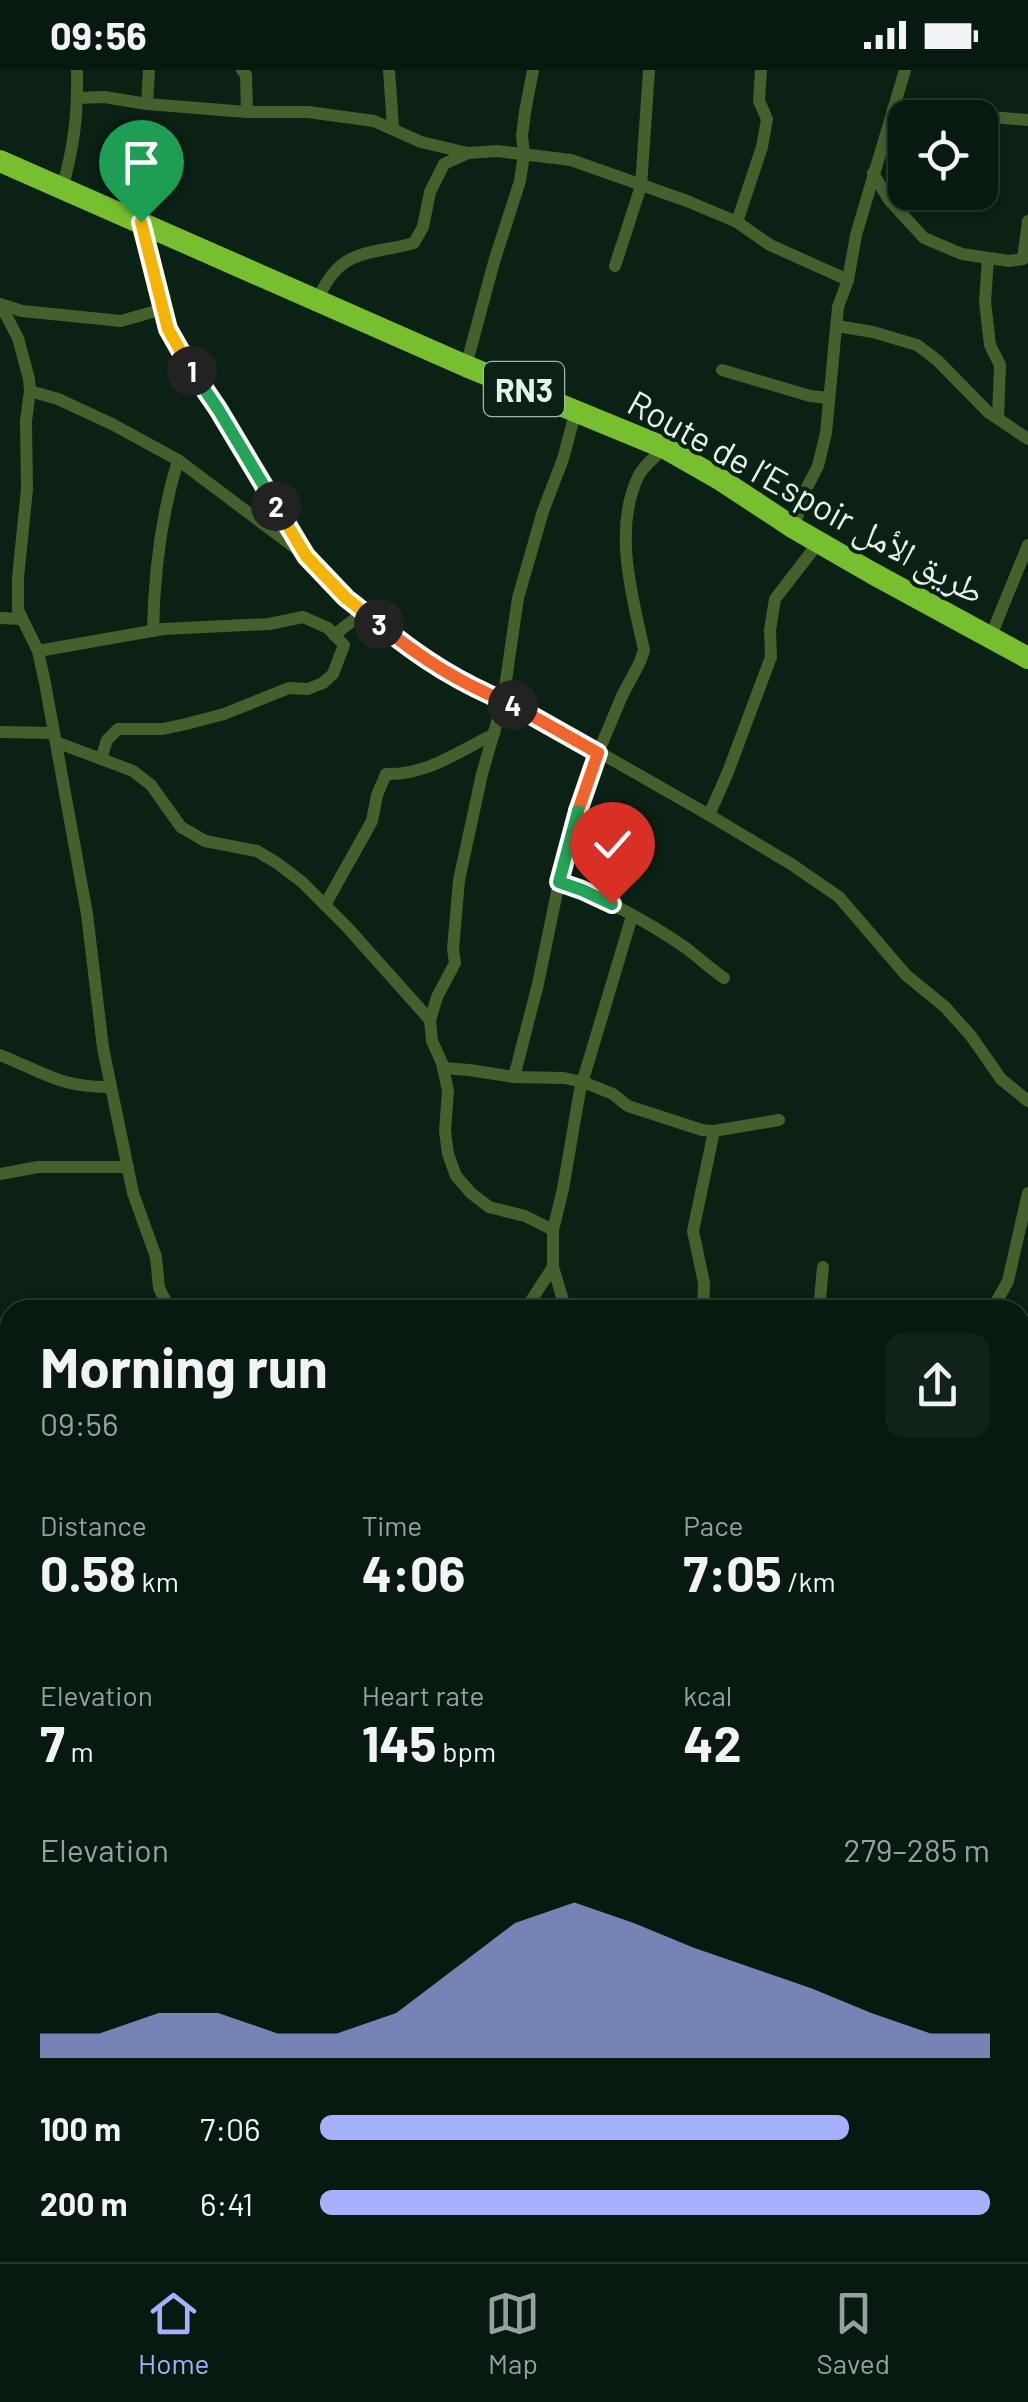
<!DOCTYPE html>
<meta charset="utf-8">
<style>
:root{--surface:#08190f;--page:#112218;--text:#f1f3f6;--muted:#98a09e;--line:#29382f;--accent:#a5b1fc}
body{margin:0;font-family:Barlow,"Noto Naskh Arabic",sans-serif;background:var(--page);color:var(--text);height:100vh;display:flex;flex-direction:column;font-size:38px;white-space:nowrap}
*{box-sizing:border-box;margin:0}
p{font-size:32px;color:var(--muted)}
.icon{flex:none;width:55px;height:55px;fill:none;stroke:currentColor;stroke-width:2;stroke-linecap:round;stroke-linejoin:round}
.map{position:relative;flex:1;overflow:hidden}
.sheet{position:absolute;left:0px;top:1230px;width:1030px;height:962px;display:flex;flex-direction:column;background:var(--surface);border-radius:30px 30px 0 0;box-shadow:0 2px 8px #0004,0 0 0 2px var(--line)}
.sheet>*{flex:none}
.fabs{position:absolute;left:888px;top:30px;display:grid;gap:20px}
.fabs a{display:grid;place-items:center;width:110px;height:110px;border-radius:20px;background:var(--surface);box-shadow:0 2px 8px #0004,0 0 0 2px var(--line);font-size:50px}
.pin{position:absolute;display:grid;place-items:center;width:85px;height:85px;color:#fff;margin:-102px -42px;border-radius:50% 50% 50% 0;rotate:-45deg;box-shadow:0 0 10px #0007}
.pin .icon{rotate:45deg}
.km{position:absolute;width:50px;height:50px;margin:-25px;border-radius:50%;background:#222;color:#fff;font-size:28px;line-height:50px;text-align:center}
.round{display:grid;place-items:center;flex:none;width:105px;height:105px;border-radius:20px;background:var(--page)}
.head{display:flex;align-items:center;justify-content:space-between;height:170px;padding:0 40px}
h1{font-size:55px;font-weight:700;line-height:75px}
.figures{display:grid;grid-template-columns:repeat(3,1fr);gap:15px;height:170px;padding:10px 40px}
.figures div{display:grid;align-content:center}
.figures b{font-size:50px;font-weight:700}
.figures small{font-size:28px;font-weight:400}
.figures p{font-size:28px}
.chart{height:280px;padding:20px 40px}
.chart p{display:flex;justify-content:space-between}
.chart svg{width:100%;height:180px;margin-top:10px;fill:var(--accent);opacity:.7}
ul{padding:0 40px;list-style:none;font-size:32px}
li{display:grid;grid-template-columns:160px 120px 1fr;align-items:center;height:75px}
li i{height:25px;border-radius:12px;background:var(--accent)}
.status{display:flex;justify-content:space-between;align-items:center;height:70px;padding:0 50px;background:var(--surface);direction:ltr}
.status svg{height:28px;fill:currentColor}
.tabs{display:flex;justify-content:space-around;align-items:center;height:140px;border-top:2px solid var(--line);background:var(--surface);font-size:28px;color:var(--muted)}
.tabs a{display:grid;justify-items:center;gap:5px}
.tabs .current{color:var(--accent)}
.map>svg:first-child{display:block}
.lines{fill:none;stroke-linecap:round;stroke-linejoin:round}
.street{stroke:#43602d;stroke-width:12}
.highway{stroke:#77bf2e;stroke-width:22}
.split-1-casing{stroke:#fff;stroke-width:20}
.split-2-casing{stroke:#fff;stroke-width:20}
.split-3-casing{stroke:#fff;stroke-width:20}
.split-4-casing{stroke:#fff;stroke-width:20}
.split-5-casing{stroke:#fff;stroke-width:20}
.split-6-casing{stroke:#fff;stroke-width:20}
.split-1{stroke:#f5b400;stroke-width:12}
.split-2{stroke:#22a559;stroke-width:12}
.split-3{stroke:#f5b400;stroke-width:12}
.split-4{stroke:#f0652b;stroke-width:12}
.split-5{stroke:#f0652b;stroke-width:12}
.split-6{stroke:#22a559;stroke-width:12}
.labels{text-anchor:middle;dominant-baseline:central;stroke-width:8;stroke-linejoin:round;paint-order:stroke}
.shield{fill:#0a2114;stroke:#a3b4a9;stroke-width:2.5}
.shield-label{font-size:32px;font-weight:bold;fill:#e5f3e9}
.street-label{font-size:35px;fill:#e5f3e9;stroke:#0a2114}
</style>
<div class="status"><b>09:56</b><svg viewBox="0 0 49 12"><path d="M0 12V9h3v3zM5 12V6h3v6zM10 12V3h3v9zM15 12V0h3v12zM26 1h20v11H26zM47 4h2v5h-2z"/></svg></div>
<div class="map">
<svg width="1028" height="2192" viewBox="0 0 1028 2192">
<rect width="100%" height="100%" fill="#0a2114"/>
<g class="lines">
<g class="street">
<path d="M242,0L246,5L247,42"/>
<path d="M389,0L393,57"/>
<path d="M78,28L104,27L147,34L247,42H308L374,51L421,72L468,83"/>
<path d="M147,34L149,0"/>
<path d="M893,39L1028,50"/>
<path d="M873,103L889,130L924,168L962,184L1009,191L1023,189L1028,151"/>
<path d="M62,119C74,77 78,44 77,0"/>
<path d="M737,152L762,77L767,49L759,31L761,0"/>
<path d="M141,153L168,259L302,479"/>
<path d="M988,189L985,232L990,275L1000,295L998,349"/>
<path d="M615,196L641,116L649,0"/>
<path d="M317,231C340,177 366,186 414,173L423,157L430,122L444,94L468,83L497,81L571,90L687,131L737,152L770,175L848,210"/>
<path d="M0,234L18,268L29,309L30,321L26,351L27,419L18,508V540L38,581L45,613L87,844L103,978L133,1123L156,1187L159,1218L170,1240"/>
<path d="M0,234L22,241L121,251L163,239"/>
<path d="M837,256L873,262L917,275L937,290L988,342L1028,369"/>
<path d="M466,296L494,192L520,111L524,84L522,66L525,42L533,0"/>
<path d="M722,300L810,326L829,328"/>
<path d="M30,321L58,329L112,354L178,390L306,486L345,528L421,588L477,620L525,640L709,745L791,794L839,827L906,905L945,937L971,966L1001,1009L1028,1031"/>
<path d="M794,458L804,423L818,396L826,363L838,237L848,210L856,165L905,0"/>
<path d="M0,548L21,549"/>
<path d="M153,561C154,503 161,446 178,390"/>
<path d="M334,565L364,542"/>
<path d="M990,568L1028,475"/>
<path d="M38,581L163,559L269,554L303,547L328,558L344,575L333,604L323,613L308,619L289,618L224,644L186,654L163,659H118L107,670L101,689"/>
<path d="M0,662L54,663"/>
<path d="M56,672L133,701L151,715L181,757L205,771L257,781L277,793L302,812L347,857L430,950"/>
<path d="M709,745L728,702L771,587L770,560L775,529L819,472"/>
<path d="M559,812C601,826 650,853 686,878C699,888 711,899 724,908"/>
<path d="M325,835L372,751L377,725L386,704C425,706 460,681 494,664"/>
<path d="M0,985C43,1002 61,1018 110,1017"/>
<path d="M443,998L469,1000L514,1007L564,1008L583,1012L613,1024L628,1036L702,1060L714,1061L779,1050"/>
<path d="M514,1007L538,914L557,822L579,737L598,683L622,626L640,592L644,580C632,525 613,460 638,407C643,396 656,386 665,378"/>
<path d="M0,1104L38,1097H128"/>
<path d="M553,1160L525,1146L489,1137L471,1123L456,1106L448,1084L445,1061L448,1021L442,993L432,971L430,950L437,927L455,893L453,879L459,810L482,704L503,631L518,528L543,441L563,389L576,340"/>
<path d="M525,1240L553,1197"/>
<path d="M566,1240L553,1197V1160L563,1119L580,1020L632,846"/>
<path d="M703,1240L704,1213L693,1161L714,1061"/>
<path d="M819,1240L823,1197"/>
<path d="M992,1240L1008,1211L1028,1123"/>
<path d="M0,1289L10,1303"/>
<path d="M1020,1319L1028,1325"/>
<path d="M0,1423L10,1426"/>
<path d="M1020,1442L1028,1434"/>
<path d="M1020,1570L1028,1572"/>
<path d="M1020,1708L1028,1709"/>
<path d="M1020,1787L1028,1788"/>
<path d="M1020,1863L1028,1865"/>
<path d="M1020,1941L1028,1942"/>
<path d="M1020,2018L1028,2019"/>
<path d="M0,2110L10,2101"/>
<path d="M527,2182L536,2192"/>
<path d="M564,2182V2192"/>
<path d="M618,2182V2192"/>
<path d="M936,2182L963,2192"/>
<path d="M714,2192L716,2182"/>
<path d="M922,2192L924,2182"/>
<path d="M1021,2192L1028,2156"/>
</g>
<path class="highway" d="M0,91L466,296L665,378L721,410L794,458L872,503L1028,588"/>
</g>
<g class="lines">
<defs>
<path id="split-1" d="M141,152L168,259L192,301"/>
<path id="split-2" d="M192,301L218,339L276,436"/>
<path id="split-3" d="M276,436L306,486L346,528L379,554"/>
<path id="split-4" d="M379,554C423,590 460,613 513,635"/>
<path id="split-5" d="M513,635L598,683L578,741"/>
<path id="split-6" d="M578,741L559,812L582,820L612,834"/>
</defs>
<use href="#split-1" class="split-1-casing"/>
<use href="#split-2" class="split-2-casing"/>
<use href="#split-3" class="split-3-casing"/>
<use href="#split-4" class="split-4-casing"/>
<use href="#split-5" class="split-5-casing"/>
<use href="#split-6" class="split-6-casing"/>
<use href="#split-1" class="split-1"/>
<use href="#split-2" class="split-2"/>
<use href="#split-3" class="split-3"/>
<use href="#split-4" class="split-4"/>
<use href="#split-5" class="split-5"/>
<use href="#split-6" class="split-6"/>
</g>
<g class="labels">
<rect class="shield" x="484" y="292" width="80" height="54" rx="8"/>
<g class="shield-label">
<text x="524" y="319">RN3</text>
</g>
<g class="street-label">
<text transform="translate(807 426) rotate(29)">Route de l’Espoir طريق الأمل</text>
</g>
</g>
</svg>
<div class="fabs">
<a><svg class="icon" aria-label="locate" viewBox="0 0 24 24"><circle cx="12" cy="12" r="6"/><path d="M12 2v4M12 18v4M2 12h4M18 12h4"/></svg></a>
</div>
<div class="pin" style="left:141px;top:152px;background:#1e9e55"><svg class="icon" aria-label="arrive" viewBox="0 0 24 24"><path d="M6 21V4h12l-3 4 3 4H6"/></svg></div>
<div class="pin" style="left:612px;top:834px;background:#d93025"><svg class="icon" aria-label="check" viewBox="0 0 24 24"><path d="M5 12l5 5 9-10"/></svg></div>
<b class="km" style="left:192px;top:301px">1</b>
<b class="km" style="left:276px;top:436px">2</b>
<b class="km" style="left:379px;top:554px">3</b>
<b class="km" style="left:513px;top:635px">4</b>
<section class="sheet">
<div class="head"><div><h1>Morning run</h1><p>09:56</p></div><a class="round"><svg class="icon" aria-label="share" viewBox="0 0 24 24"><path d="M12 15V3M7 8l5-5 5 5M5 13v7h14v-7"/></svg></a></div>
<div class="figures">
<div><p>Distance</p><b>0.58<small> km</small></b></div>
<div><p>Time</p><b>4:06</b></div>
<div><p>Pace</p><b>7:05<small> /km</small></b></div>
</div>
<div class="figures">
<div><p>Elevation</p><b>7<small> m</small></b></div>
<div><p>Heart rate</p><b>145<small> bpm</small></b></div>
<div><p>kcal</p><b>42</b></div>
</div>
<div class="chart"><p><span>Elevation</span>279–285 m</p>
<svg viewBox="0 0 160 44" preserveAspectRatio="none"><path d="M0 44V38L10 38L20 33L30 33L40 38L50 38L60 33L70 22L80 11L90 6L100 11L110 17L120 22L130 27L140 33L150 38L160 38V44z"/></svg>
</div>
<ul>
<li><b>100 m</b>7:06<i style="width:79%"></i></li>
<li><b>200 m</b>6:41<i style="width:100%"></i></li>
</ul>
</section>
</div>
<nav class="tabs">
<a class="current"><svg class="icon" aria-label="home" viewBox="0 0 24 24"><path d="M3 11l9-7 9 7M6 9v11h12V9"/></svg>Home</a>
<a><svg class="icon" aria-label="map" viewBox="0 0 24 24"><path d="M3 6l6-2 6 2 6-2v14l-6 2-6-2-6 2zM9 4v14M15 6v14"/></svg>Map</a>
<a><svg class="icon" aria-label="saved" viewBox="0 0 24 24"><path d="M7 4h10v16l-5-4-5 4z"/></svg>Saved</a>
</nav>
